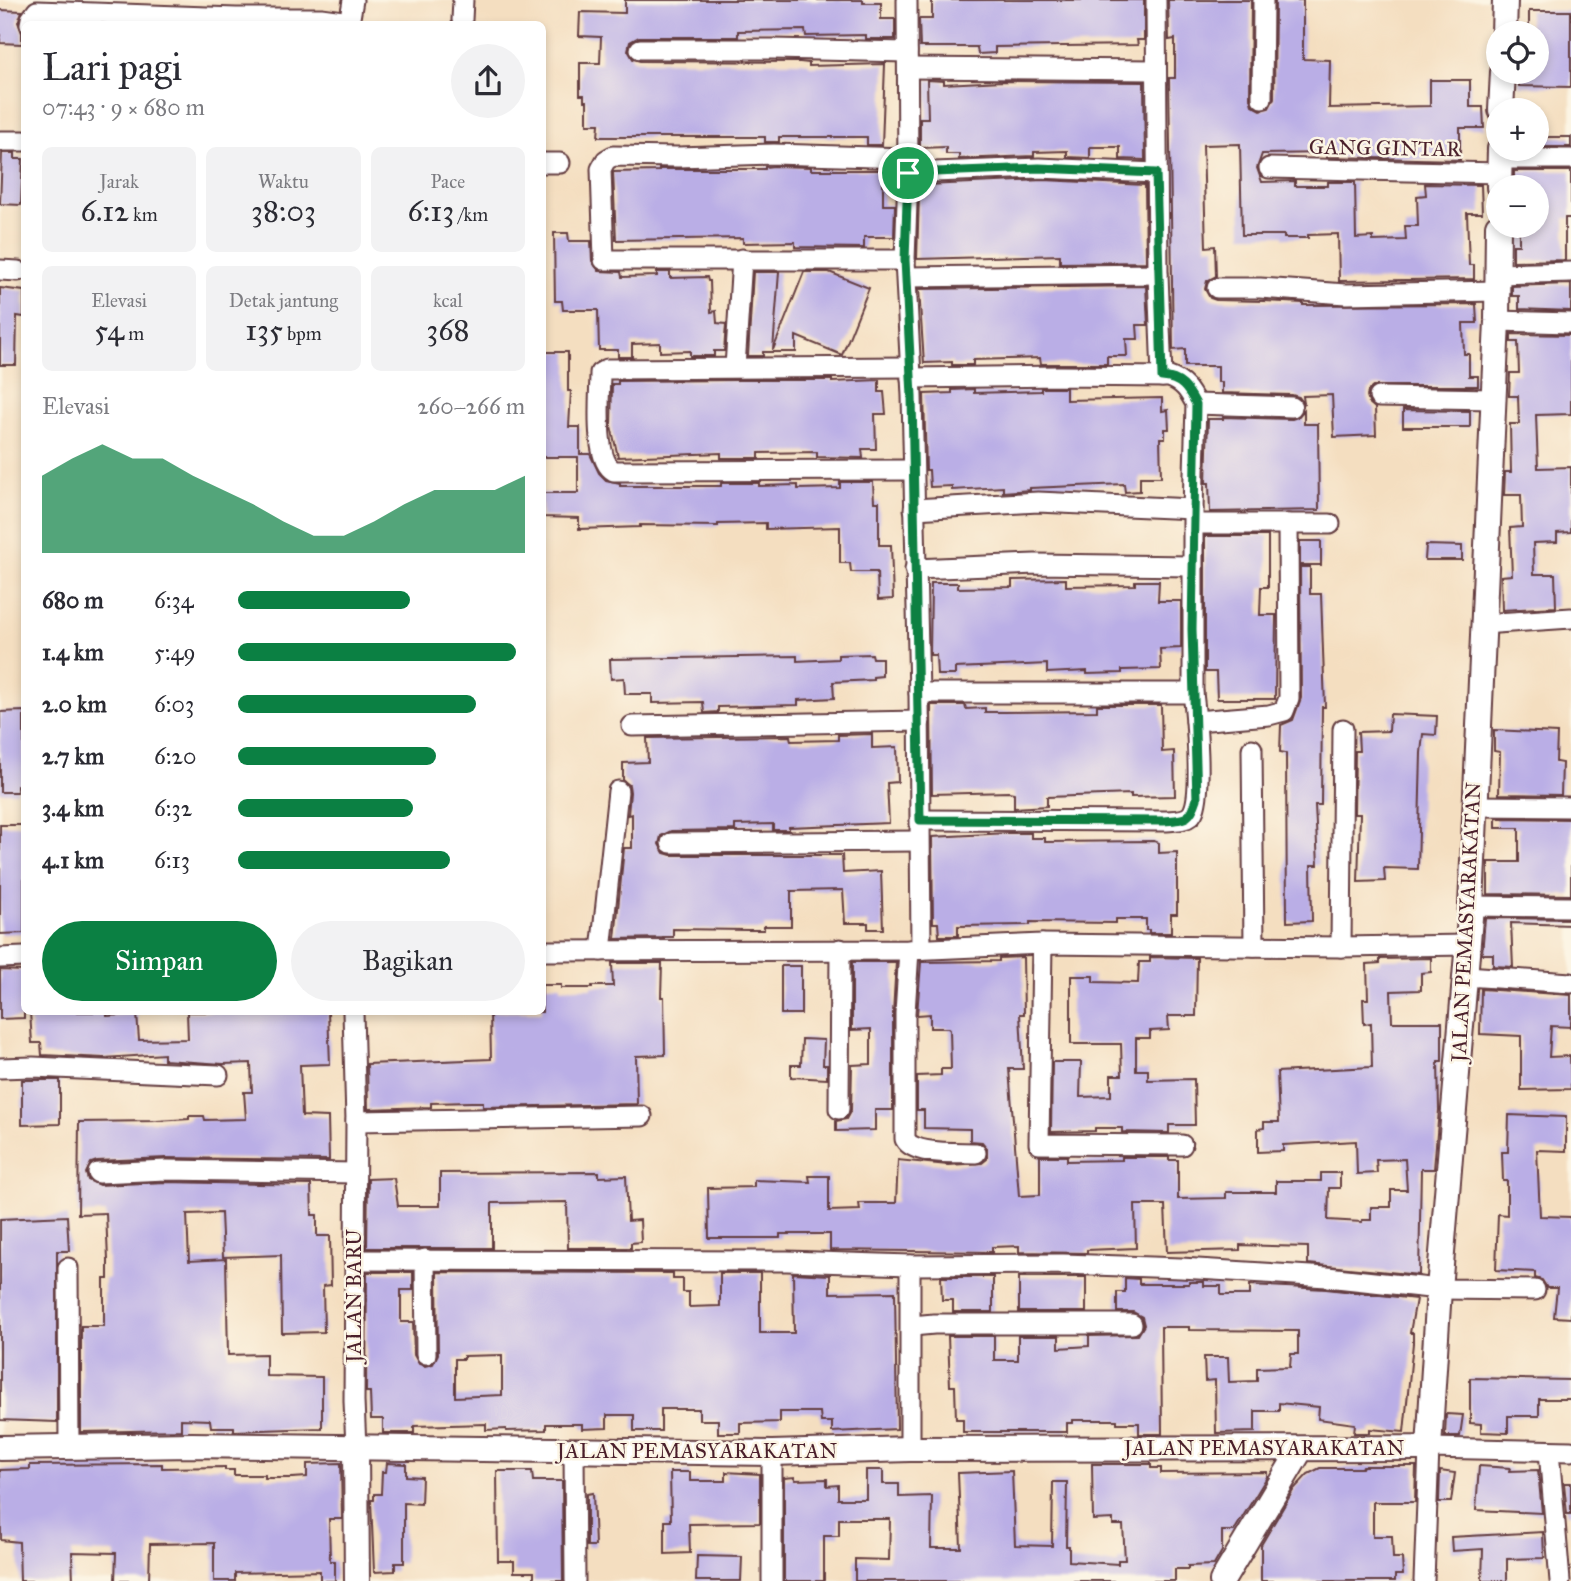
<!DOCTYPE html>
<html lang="id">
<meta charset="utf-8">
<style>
:root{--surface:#fff;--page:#f2f2f3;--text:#2b2b33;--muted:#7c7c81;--accent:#0b8043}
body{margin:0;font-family:"IM FELL Great Primer",serif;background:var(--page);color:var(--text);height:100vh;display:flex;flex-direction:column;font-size:26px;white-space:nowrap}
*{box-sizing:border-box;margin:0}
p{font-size:23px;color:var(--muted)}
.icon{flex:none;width:38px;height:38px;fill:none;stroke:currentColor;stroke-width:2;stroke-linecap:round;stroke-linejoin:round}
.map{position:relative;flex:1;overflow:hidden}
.drawer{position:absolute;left:21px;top:21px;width:525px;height:994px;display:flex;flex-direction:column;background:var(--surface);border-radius:10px;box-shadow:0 4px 10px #0003}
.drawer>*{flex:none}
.fabs{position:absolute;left:1486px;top:21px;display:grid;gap:14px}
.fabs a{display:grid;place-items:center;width:63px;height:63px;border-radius:50%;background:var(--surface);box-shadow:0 4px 10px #0003;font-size:35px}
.pin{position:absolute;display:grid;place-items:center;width:60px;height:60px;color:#fff;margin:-30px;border:4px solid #fff;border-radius:50%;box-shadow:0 2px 7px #0007}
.round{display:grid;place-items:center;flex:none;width:74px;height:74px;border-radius:37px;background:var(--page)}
.head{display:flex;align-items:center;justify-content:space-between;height:119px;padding:0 21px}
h1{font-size:38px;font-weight:600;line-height:52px}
.figures{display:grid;grid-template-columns:repeat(3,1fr);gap:10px;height:119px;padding:7px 21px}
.figures div{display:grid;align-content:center;border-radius:10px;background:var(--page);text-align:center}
.figures b{font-size:30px;font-weight:600}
.figures small{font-size:19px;font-weight:400}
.figures p{font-size:19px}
.chart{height:196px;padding:14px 21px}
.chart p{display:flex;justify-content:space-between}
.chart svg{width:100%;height:126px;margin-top:7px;fill:var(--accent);opacity:.7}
.button{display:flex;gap:14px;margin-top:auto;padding:14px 21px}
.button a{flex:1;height:80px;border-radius:42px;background:var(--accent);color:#fff;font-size:28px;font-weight:600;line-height:80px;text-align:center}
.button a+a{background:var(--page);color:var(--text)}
ul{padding:0 21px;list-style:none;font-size:23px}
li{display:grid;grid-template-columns:112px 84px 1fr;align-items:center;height:52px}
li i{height:18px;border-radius:9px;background:var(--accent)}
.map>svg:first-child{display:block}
.building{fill:#baaee6;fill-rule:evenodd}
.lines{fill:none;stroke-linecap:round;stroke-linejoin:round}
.minor-casing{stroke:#643c41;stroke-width:23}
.tertiary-casing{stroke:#643c41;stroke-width:28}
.minor{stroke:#fff;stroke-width:19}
.tertiary{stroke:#fff;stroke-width:24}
.route-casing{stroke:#fff;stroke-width:14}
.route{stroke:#0b8043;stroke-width:9}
.labels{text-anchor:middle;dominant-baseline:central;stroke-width:5;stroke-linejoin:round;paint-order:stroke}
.street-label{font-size:21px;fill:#4a1f2b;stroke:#fcf5e5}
</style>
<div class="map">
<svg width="1571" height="1581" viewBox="0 0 1571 1581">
<rect width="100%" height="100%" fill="#fcf5e5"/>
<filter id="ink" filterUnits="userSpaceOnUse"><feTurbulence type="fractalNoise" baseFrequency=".0143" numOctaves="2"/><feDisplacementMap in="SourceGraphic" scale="14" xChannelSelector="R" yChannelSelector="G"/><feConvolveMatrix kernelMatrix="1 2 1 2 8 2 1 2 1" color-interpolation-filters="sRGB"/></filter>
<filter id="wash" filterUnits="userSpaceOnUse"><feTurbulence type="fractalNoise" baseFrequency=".00686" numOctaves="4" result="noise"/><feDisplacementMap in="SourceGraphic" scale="28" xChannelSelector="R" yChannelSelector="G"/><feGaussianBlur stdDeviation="1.57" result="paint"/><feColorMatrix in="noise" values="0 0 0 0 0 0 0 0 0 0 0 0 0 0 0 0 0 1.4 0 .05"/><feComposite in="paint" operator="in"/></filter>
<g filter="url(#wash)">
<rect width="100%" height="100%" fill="#f4dec0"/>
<g id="blocks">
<g class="building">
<path d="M625,0H863V3H881V19H895V39H866V35L806,36L805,30L738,31V37H639L630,42L628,50L633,59L640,61L800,62L809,63V66L885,64L882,145H867V137H779V142H765V137H598L599,124H587V101H584V95H580V63H600L601,37L579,36L580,12L625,13Z"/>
<path d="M932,0H1144V40H1137L1138,45L995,47V53L978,54L977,47H920L919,19H932Z"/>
<path d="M1168,0H1251L1250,98L1252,105L1261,110L1269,108L1274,98L1275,0H1303V59L1330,60L1329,108L1430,106V80H1470V107H1483L1484,128H1460V160L1327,157V153L1262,154L1257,168L1262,182L1295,181V186H1328V182H1355L1356,238L1373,237V241L1406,240L1405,226H1418L1417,196L1426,195L1425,184L1481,185L1482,213H1467L1469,265H1474V279L1339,281L1338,234L1308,235V238H1284V235H1242L1240,144L1203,145L1206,247L1215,246L1216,276L1207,281L1205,289L1210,298L1216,300L1264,301L1303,303V305L1476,304L1477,323H1463L1464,354H1469V376H1478V386H1374L1368,391L1367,397L1369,403L1375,408L1376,435L1334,437L1332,395L1303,396L1304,404L1299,397L1292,395L1222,393V382H1218V366H1185V349L1173,350L1169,78H1175V39L1169,40Z"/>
<path d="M0,10L22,11L18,22L22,33V44L0,43Z"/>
<path d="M1529,11H1571V87L1519,86V72H1536V33H1529Z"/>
<path d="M927,80L944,81V84L1003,81L1144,82L1145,160L1120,159V147H1090V158L1067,157V151L1034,152V156L959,159V154H946V147L920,148V118H928Z"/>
<rect x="1536" y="137" width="35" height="10"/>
<path d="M2,153H15V159H23L21,205L0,204Z"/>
<path d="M774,166L811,167V170H883V205H895L894,237H864V248L795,247V242L743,243V238L616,240L613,172L659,171V169H765V167Z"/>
<path d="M1514,171H1571V218H1565V260L1513,261V245H1519V226H1536V187H1514Z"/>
<path d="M1044,180L1145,185L1146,262L1060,263V255L917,259L919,195H925V185Z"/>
<path d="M554,233H568L569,241H591L592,261L599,271L621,272L622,277L657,276V272H670V278L707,277L708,281H710L711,312L716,311L717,323L726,324L724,351H714V356H690V351L660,352V343L632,344V357H618V350H599L598,310H563L562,301H555Z"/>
<path d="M753,272H779L773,350L804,272H829L869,288L842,355L796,336V352H763V356H748Z"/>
<path d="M1571,284V311L1519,309V296H1512V286Z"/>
<path d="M1146,286L1148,325H1137L1138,339H1126L1127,356H1107V364H1041L1040,358L973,360V365H952V362L924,363L919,289Z"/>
<path d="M0,288L24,291V317L17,316L16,365H0Z"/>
<path d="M1511,334L1571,335V414L1536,415L1538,468L1571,467V532L1557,533V542L1533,543L1534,574H1555L1556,607L1502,610L1501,576L1512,575L1510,528L1522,527L1521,495H1504L1505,472H1511L1510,424H1519L1518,396H1509L1510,373H1519L1518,342H1511Z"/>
<path d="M542,352H568V391H571L569,427H580V454H590L599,473L606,480L620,483V486H721V483H759V486L798,485V489L840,488V482H873L874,502H879V545H891L893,599L878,600L877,572H851L850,563H840V527L766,529V523L718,524V526L640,525V527L579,529V518L542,517V493H578V457H542Z"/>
<path d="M741,380H832V382L879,380V392H884L886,414H875L876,449H862L863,458L817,457V452L759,453V458H721V453L618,457L611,426L612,384H618V381Z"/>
<path d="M1041,388H1066V400L1162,398V411L1168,410L1169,429H1165V438H1160L1161,477H1140V491L1125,492L1124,484L1030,488V490L1003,492V487L952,490V486L930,487L929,470H926L924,394L952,393V390L974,389V393L1041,391Z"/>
<path d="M1304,410V424H1318L1319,510L1210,512L1209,483H1206L1208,419H1223V417L1292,419L1298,417Z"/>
<path d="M1403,410L1470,411V427H1403Z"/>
<path d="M1205,536H1268V587H1261L1260,615H1276L1275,699H1217L1216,672H1205Z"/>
<rect x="1300" y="541" width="21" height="24"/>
<path d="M1426,545L1462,546V560H1425Z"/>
<path d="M1300,567H1310V594H1321L1325,707H1322L1321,805H1315L1318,865H1311L1312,921L1287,922L1286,753L1280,752L1281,725L1293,720L1301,698Z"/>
<path d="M1066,579V586L1135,585V581H1159L1158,601H1181V648L1160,649L1161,669L1122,670V673L1087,674V671L1047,673V664L955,668V675H937L936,655H930L931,583H958V588L1012,587V580Z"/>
<path d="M872,654L873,658H882V676L873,677V680L833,682L834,698L798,700V705L718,707V712L704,713L703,702L652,703V694H625L624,678L611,679L610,659L797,656V661L838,659V655Z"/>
<path d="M931,705H965L966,709L985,708V712H1004L1097,711V705H1161L1162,752L1174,751L1175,796L1131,797V794L1047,797V806L1014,808V793L1009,792L932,794Z"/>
<path d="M24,711V785L17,786V792H0V712Z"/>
<path d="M1390,714L1437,716L1436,735L1423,734L1421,753L1418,869L1384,868L1385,881L1358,882L1360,814H1354L1355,751H1359L1358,732L1389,731Z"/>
<path d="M1494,730L1557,733L1556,762L1562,763L1561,795L1499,794L1500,752L1494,751Z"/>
<path d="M872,734V748L897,747L898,782L887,783L889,823L789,827V830H773V824L735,825V830L671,831L661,836L659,844L664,853L671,855H842L843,873L881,871L883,929H868V923H845L843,890L791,891V926H764V930H748L673,929V937H663V938L615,939L624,848H632V814L628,815L630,792L629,785L623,780V763L648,762L647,738L790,736L791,741L838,740V735Z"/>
<path d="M1496,818L1571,819V895L1488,894V862H1519V828H1496Z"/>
<path d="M0,825H24V933L0,934Z"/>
<path d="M1008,833H1031V838H1045V842L1154,841L1159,843V853L1177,852V914H1171V933H1149V930H1146V919H1116V923L1030,922V925L958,926V936H939L938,923H933L932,837Z"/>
<path d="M1485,918L1571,919V925L1511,923L1513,967L1493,966V954H1482Z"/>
<path d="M1023,957L1024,1014H1020L1023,1069H1009L1019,1196L1040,1195V1156H1067V1161L1122,1160V1157H1169V1160H1178V1199L1226,1198V1192H1276V1181H1321V1173H1340V1188H1329L1328,1220L1362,1222V1220H1371V1207H1391V1190H1407L1405,1159L1376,1160L1377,1173L1357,1174L1356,1141L1283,1145V1151L1258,1152V1129L1264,1128V1122H1279L1277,1072L1372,1067L1371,1023L1364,1024L1363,999H1368L1367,964L1380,963V959L1431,958V972L1421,973V990L1391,991L1392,1022H1442V1061H1438L1439,1110L1434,1169H1421L1419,1275L1308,1264V1247L1240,1245V1250L1167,1252L1165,1205H1135L1136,1248L1087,1250V1253L1019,1252V1246L992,1247V1252L830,1250V1234H780V1238H709L708,1188L754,1187V1180L810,1182L809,1176H829V1211L860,1210L859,1203H896L898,1160L948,1165L982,1163L987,1159V1148L982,1142L970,1141V1129L924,1128V1110H917V1076L941,1075V1069H951L950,1030L948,1028H930V1014L917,1015L921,962L999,961V958Z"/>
<path d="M1150,957L1197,958L1196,1016H1168L1169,1030L1150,1031V1038H1136V1070H1148V1080L1194,1079L1195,1125H1169V1133L1122,1132V1128H1095V1131L1051,1132L1052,1062H1081L1080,1097L1111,1096V1075H1122L1121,1044H1071V976H1093V982L1138,983L1139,962H1150Z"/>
<path d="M852,962H896L893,1013V1110H875V1130L836,1131V1121L846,1119L851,1110L852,1065L871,1064V1029L852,1030Z"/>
<path d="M612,963H662L661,997H664L665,1055L636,1056L637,1104L483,1107V1102H471L431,1103V1107L368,1109L367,1064L491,1059L490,1012H542V985H561V988H592V986H613Z"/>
<rect x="781" y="966" width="20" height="48"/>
<path d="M0,970L24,971V1018L0,1019Z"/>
<path d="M1481,989L1571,995V1027L1551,1026L1549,1057L1570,1056L1571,1089L1521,1090V1036L1480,1034Z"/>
<path d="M30,1012H107V1016L137,1014L139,1040L188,1039L187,1012H328L330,1064L300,1065L302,1116L328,1117L329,1160L166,1158L97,1161L91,1163L86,1173L88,1180L99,1185L166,1182L311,1185L312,1215H317V1236H330L331,1285L323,1286L324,1332L282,1333L281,1255L223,1257L221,1213L187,1214L189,1261L226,1259L228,1355L266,1354V1376L322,1377V1428L234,1431V1427H211L210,1420L181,1419V1430L81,1432V1326H104V1279H108V1260L106,1213L78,1214L79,1122L157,1121L189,1119V1116H204L205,1120L246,1119L244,1092H252L251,1063L223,1064L164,1060V1054L104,1058L42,1055L41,1043H32Z"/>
<path d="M802,1039L824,1040L823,1065H827V1079L791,1077V1065H801Z"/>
<path d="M22,1080H60V1124L22,1125Z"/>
<path d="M1509,1115L1566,1117V1151L1537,1150L1540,1216L1571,1217V1318L1554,1317L1557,1288H1547L1542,1280L1535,1278V1272L1496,1270L1498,1214L1507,1215V1181H1503L1502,1152H1508Z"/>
<path d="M599,1172V1177L626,1176L628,1221L640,1220L641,1242L631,1243V1248H568L567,1202L492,1203V1248H367L368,1179L394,1178L398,1206H440V1173Z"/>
<path d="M67,1216L69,1251H57V1422L0,1420V1219Z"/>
<path d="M367,1272H413V1290H401V1322H413L414,1355L419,1364L425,1366L433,1364L438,1354L437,1272L673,1273V1279H683V1292H689V1307L720,1306V1273H760V1333H794L793,1273L830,1275V1293L895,1292L897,1429L832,1432V1422H821L820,1412H780V1422L740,1423V1433H718V1420H699V1409H661V1431H634V1415H607V1428L582,1429V1424H546V1430L506,1431V1429L486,1430V1424L414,1426V1433H383V1419H371L370,1392H366ZM502,1355V1395L455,1397V1359H464V1356Z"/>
<path d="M941,1277H993V1312H953V1300H942Z"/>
<rect x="1019" y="1277" width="67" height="35"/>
<path d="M1125,1278L1139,1279V1284H1189V1282H1204V1286H1221V1295H1250V1285L1326,1289L1416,1299L1410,1333H1413V1343L1404,1432L1370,1429V1433H1354L1355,1424L1318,1419L1319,1407L1279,1403V1411H1255V1432L1216,1433L1215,1380L1205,1381L1204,1357H1228L1229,1382L1257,1381V1368L1290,1367L1291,1354H1298V1331L1189,1330V1327H1161L1162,1434H1139V1423H1117V1420H1073V1423H1067V1432H963V1419H956L955,1386H950L948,1336H994V1360H1018V1336H1059V1348L1089,1346V1336L1138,1335L1144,1325L1142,1317L1133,1312H1117V1292H1125Z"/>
<path d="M1470,1378L1571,1380V1399H1539V1416H1508V1433L1481,1432V1424L1470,1423Z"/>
<path d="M1446,1414L1463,1415L1460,1436H1445Z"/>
<path d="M341,1463L342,1519H329L330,1561H335V1581H320V1571L235,1573V1581H214V1543L150,1544L149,1581H115L116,1553L72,1552L73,1581H20L19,1542L1,1540L0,1470L30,1469V1465L162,1464V1468L225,1467V1470H234V1475H265V1478H292L307,1477V1464Z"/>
<path d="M387,1463L406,1464V1476L422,1477L421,1504L404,1503V1563H395V1571L374,1572L371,1500H374V1494H381L382,1472H386Z"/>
<path d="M1092,1464H1151V1468H1161V1473L1267,1472V1477L1234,1531H1222V1551L1214,1565L1188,1566V1569H1175V1581H855V1559L889,1560L890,1519H839V1536H824V1581H784V1478L795,1477V1480L827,1479V1486L838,1485V1499H866V1470H883V1484H899V1497L932,1496L931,1548H961L958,1473L1012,1471L1015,1545L1052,1546L1053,1482H1067L1066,1546H1069V1561L1118,1564V1560H1125L1123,1525H1113V1519L1093,1520Z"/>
<path d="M1363,1466H1416L1415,1502H1373V1536H1392L1393,1558H1402L1403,1575H1395V1581H1261V1545L1294,1489L1308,1474L1320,1468H1362Z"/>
<path d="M1479,1466L1510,1468L1509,1471L1538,1470L1542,1513L1476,1510Z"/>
<path d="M497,1471H532L533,1481H562L563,1581H534V1572H514V1561H498Z"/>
<path d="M1440,1471L1455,1473L1451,1502H1439Z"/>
<path d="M670,1472H690V1481H726V1472L760,1474V1523L689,1524L690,1553L665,1554V1521H671Z"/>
<path d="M1564,1483H1571V1514H1567Z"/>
<path d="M593,1493L595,1546H587V1494Z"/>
<path d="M1543,1532L1544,1558L1507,1559V1581H1482L1483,1549L1452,1551L1451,1537Z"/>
<path d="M697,1556L742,1557L741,1581H696Z"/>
</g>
</g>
</g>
<g filter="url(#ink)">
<use href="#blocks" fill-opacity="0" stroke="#643c41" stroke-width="2"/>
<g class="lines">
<defs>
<g id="minor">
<path d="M907,0L908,173L905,260L912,396L919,693L921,949"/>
<path d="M1156,0L1158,274L1162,377"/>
<path d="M462,20L463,0"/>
<path d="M30,24L31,19L37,11L236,18H321L350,22"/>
<path d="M349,24L353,0"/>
<path d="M640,49H773L907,52"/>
<path d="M908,68L1155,70"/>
<path d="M1262,98L1263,0"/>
<path d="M0,141H24"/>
<path d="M1500,159H1571"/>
<path d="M542,163H560"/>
<path d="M1269,168L1500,173"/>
<path d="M908,173L1039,168L1156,173"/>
<path d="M905,260H604L601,169L606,160L613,156L678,157L774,154L906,158"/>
<path d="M0,270L18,271"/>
<path d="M1497,274L1571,272"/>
<path d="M907,277L1158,274"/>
<path d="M1217,288H1260L1346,294L1497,291"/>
<path d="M1497,321L1571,323"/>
<path d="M735,367L742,259"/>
<path d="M910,367L607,369L600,373C600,395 593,460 614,471L913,470"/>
<path d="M911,378L1058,376L1169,377C1184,382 1189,391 1196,404L1193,509V693C1196,716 1203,793 1193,812C1188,822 1174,820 1164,821L921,820"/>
<path d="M1379,397L1494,399"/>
<path d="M1196,404L1292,407"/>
<path d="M914,509L1038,502L1193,509"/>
<path d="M1194,524H1330"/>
<path d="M915,569L1035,564L1192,566"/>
<path d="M1482,624L1571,618"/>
<path d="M919,693H1193"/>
<path d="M1196,721L1269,715L1284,711L1289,698L1288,524"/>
<path d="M632,726L920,721"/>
<path d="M1252,749L1254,946"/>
<path d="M1474,806L1571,807"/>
<path d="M671,843L919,841"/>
<path d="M1471,906L1571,907"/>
<path d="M1042,944L1039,1144L1182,1145"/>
<path d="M1341,947L1343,729"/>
<path d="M909,950L905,1013V1139C914,1156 958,1152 976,1153"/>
<path d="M542,951L909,950L1042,944L1341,947L1468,945"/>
<path d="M601,951L618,791"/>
<path d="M0,958L24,957"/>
<path d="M1466,976L1571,983"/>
<path d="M353,1012L356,1121L354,1401L356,1448"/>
<path d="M0,1068L33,1067L218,1075"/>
<path d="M839,1109L840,949"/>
<path d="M356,1121L642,1116"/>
<path d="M98,1173L166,1170L355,1173"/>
<path d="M425,1259L426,1354"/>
<path d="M354,1260L787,1261L910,1265L1063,1264L1181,1268L1327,1277L1439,1289L1535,1290"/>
<path d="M910,1265V1449"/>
<path d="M68,1268L69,1447"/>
<path d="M912,1326L934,1324H1132"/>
<path d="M1549,1451L1560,1581"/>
<path d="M574,1452L575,1581"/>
<path d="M772,1453V1581"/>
<path d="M1424,1581L1429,1448L1571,1451"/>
</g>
<g id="tertiary">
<path d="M1504,33L1505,0"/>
<path d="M1501,110L1503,72"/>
<path d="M1499,187L1500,149"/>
<path d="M0,1448L192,1445L772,1453L910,1449L1429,1448L1439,1289L1471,906L1497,321L1498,226"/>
<path d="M356,1448L357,1581"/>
<path d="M1222,1581L1301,1449"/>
</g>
</defs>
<use href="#minor" class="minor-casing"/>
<use href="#tertiary" class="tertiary-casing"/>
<use href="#minor" class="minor"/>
<use href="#tertiary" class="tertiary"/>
</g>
</g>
<g class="lines" filter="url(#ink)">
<defs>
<path id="route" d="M1039,168L1156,173L1162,377C1181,378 1188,389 1196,404L1192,629L1197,799C1190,821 1185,819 1164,821L920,820L912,396L905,260L908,173Z"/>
</defs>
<use href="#route" class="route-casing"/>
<use href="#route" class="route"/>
</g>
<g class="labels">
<g class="street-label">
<text transform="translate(1385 148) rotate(1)">GANG GINTAR</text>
<text transform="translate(1466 922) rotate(-87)">JALAN PEMASYARAKATAN</text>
<text transform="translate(354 1296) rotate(-90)">JALAN BARU</text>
<text x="1264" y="1448">JALAN PEMASYARAKATAN</text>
<text x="697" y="1451">JALAN PEMASYARAKATAN</text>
</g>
</g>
</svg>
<div class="fabs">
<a><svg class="icon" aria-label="locate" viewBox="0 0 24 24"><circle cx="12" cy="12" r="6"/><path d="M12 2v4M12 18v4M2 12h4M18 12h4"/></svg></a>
<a>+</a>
<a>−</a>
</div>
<div class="pin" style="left:908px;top:173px;background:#1e9e55"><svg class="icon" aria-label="arrive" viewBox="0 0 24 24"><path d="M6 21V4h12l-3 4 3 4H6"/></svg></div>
<section class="drawer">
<div class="head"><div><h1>Lari pagi</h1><p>07:43 · 9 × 680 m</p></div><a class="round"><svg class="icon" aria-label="share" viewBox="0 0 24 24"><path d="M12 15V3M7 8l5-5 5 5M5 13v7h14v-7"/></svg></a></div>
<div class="figures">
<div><p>Jarak</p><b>6.12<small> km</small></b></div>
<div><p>Waktu</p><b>38:03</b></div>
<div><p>Pace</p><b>6:13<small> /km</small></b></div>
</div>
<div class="figures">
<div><p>Elevasi</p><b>54<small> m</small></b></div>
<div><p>Detak jantung</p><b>135<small> bpm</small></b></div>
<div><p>kcal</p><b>368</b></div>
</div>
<div class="chart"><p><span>Elevasi</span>260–266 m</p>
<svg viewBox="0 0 160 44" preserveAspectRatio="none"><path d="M0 44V17L10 11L20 6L30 11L40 11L50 17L60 22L70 27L80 33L90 38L100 38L110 33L120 27L130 22L140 22L150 22L160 17V44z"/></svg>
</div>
<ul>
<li><b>680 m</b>6:34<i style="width:60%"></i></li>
<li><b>1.4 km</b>5:49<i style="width:97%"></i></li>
<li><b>2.0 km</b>6:03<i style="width:83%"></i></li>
<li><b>2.7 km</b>6:20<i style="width:69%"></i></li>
<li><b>3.4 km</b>6:32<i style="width:61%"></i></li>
<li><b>4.1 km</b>6:13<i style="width:74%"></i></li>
</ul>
<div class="button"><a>Simpan</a><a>Bagikan</a></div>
</section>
</div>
